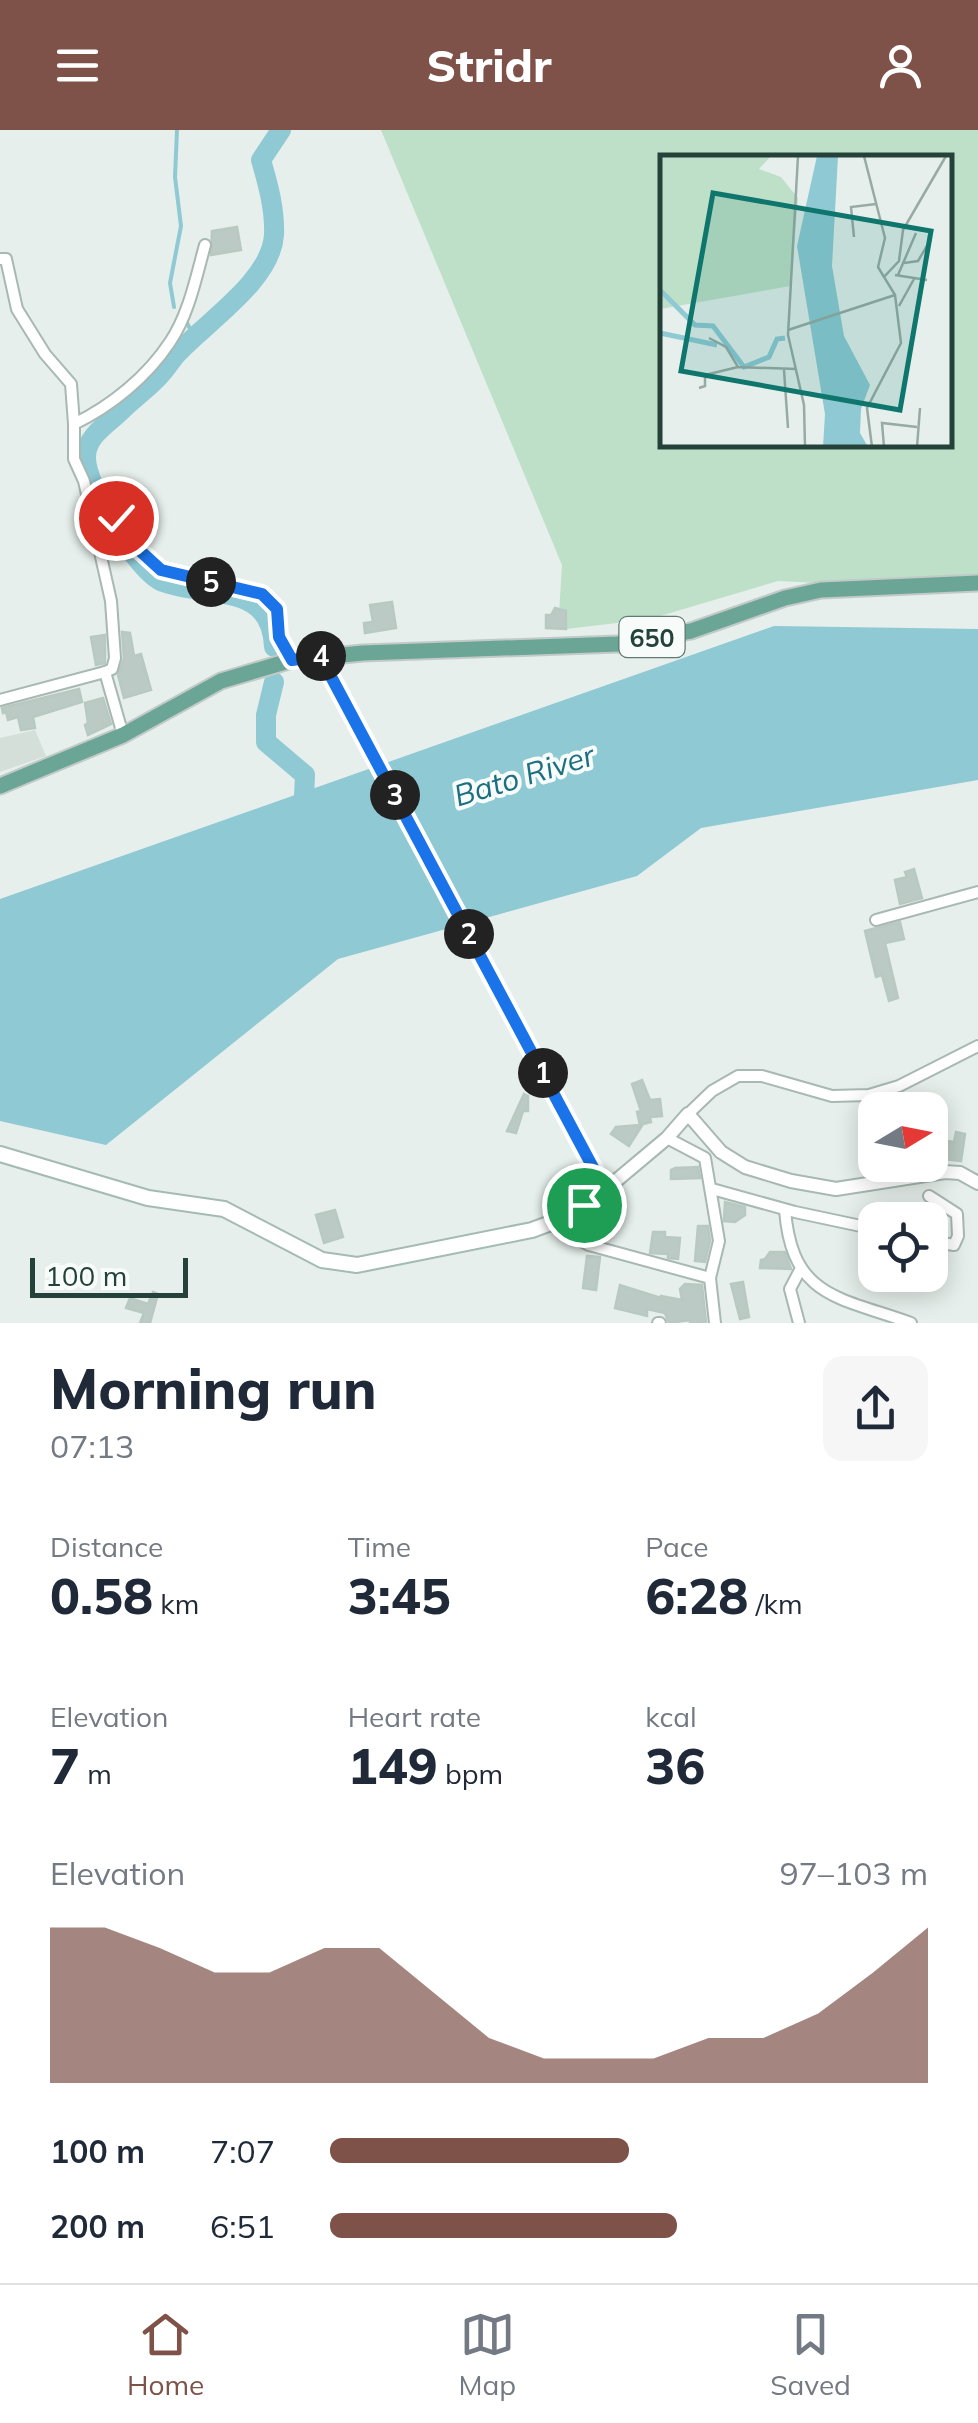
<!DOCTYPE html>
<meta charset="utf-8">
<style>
:root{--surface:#fff;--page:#f6f6f7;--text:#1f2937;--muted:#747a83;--line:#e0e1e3;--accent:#7f5249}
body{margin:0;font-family:Mulish,sans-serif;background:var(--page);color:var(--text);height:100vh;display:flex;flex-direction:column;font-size:38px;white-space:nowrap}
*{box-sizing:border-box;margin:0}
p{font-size:32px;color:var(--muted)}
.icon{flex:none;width:55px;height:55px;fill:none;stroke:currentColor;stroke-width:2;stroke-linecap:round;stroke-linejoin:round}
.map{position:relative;height:1193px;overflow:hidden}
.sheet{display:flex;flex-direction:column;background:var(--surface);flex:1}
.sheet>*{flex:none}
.needle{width:65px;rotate:80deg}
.fabs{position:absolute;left:858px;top:962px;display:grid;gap:20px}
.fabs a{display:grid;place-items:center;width:90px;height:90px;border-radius:20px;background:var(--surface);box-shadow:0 5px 25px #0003;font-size:50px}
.scale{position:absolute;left:30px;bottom:25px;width:158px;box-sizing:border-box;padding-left:10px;border:5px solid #24423a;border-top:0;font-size:28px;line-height:35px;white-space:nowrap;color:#24423a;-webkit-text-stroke:8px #f7fbf9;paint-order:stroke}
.pin{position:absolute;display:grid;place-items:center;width:85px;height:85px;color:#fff;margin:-42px;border:5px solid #fff;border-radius:50%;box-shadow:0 2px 10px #0007}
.km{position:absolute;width:50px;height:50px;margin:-25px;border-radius:50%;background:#222;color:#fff;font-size:28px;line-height:50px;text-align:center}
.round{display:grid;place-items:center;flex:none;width:105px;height:105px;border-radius:20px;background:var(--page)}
.head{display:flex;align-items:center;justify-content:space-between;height:170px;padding:0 50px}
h1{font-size:55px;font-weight:800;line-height:75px}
.stats{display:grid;grid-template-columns:repeat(3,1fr);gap:15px;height:170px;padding:10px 50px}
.stats div{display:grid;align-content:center}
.stats b{font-size:50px;font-weight:800}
.stats small{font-size:28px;font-weight:400}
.stats p{font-size:28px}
.chart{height:280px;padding:20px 50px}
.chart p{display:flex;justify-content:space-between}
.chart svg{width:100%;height:180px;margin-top:10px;fill:var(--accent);opacity:.7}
ul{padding:0 50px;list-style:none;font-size:32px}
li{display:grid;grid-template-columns:160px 120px 1fr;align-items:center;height:75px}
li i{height:25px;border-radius:12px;background:var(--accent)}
header{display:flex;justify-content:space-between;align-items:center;height:130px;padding:0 50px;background:var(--accent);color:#fff;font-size:45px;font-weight:800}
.tabs{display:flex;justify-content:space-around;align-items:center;height:140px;border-top:2px solid var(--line);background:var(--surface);font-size:28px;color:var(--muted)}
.tabs a{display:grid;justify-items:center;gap:5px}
.tabs .on{color:var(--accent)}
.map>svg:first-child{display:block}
.built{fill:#d4dfda}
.green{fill:#bfe0c8;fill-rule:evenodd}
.water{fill:#8ec9d4}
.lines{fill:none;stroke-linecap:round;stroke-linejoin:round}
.stream{stroke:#8ec9d4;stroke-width:4}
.river{stroke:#8ec9d4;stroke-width:20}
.building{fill:#bbcac4;stroke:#b8c9c2;stroke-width:2.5}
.minor-casing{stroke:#a8b8b2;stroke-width:14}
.tertiary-casing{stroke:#a8b8b2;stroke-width:16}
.secondary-casing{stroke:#a4bbb3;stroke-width:18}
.primary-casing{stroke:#c2cac8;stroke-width:19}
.path{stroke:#86b3a5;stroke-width:2.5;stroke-dasharray:5 8;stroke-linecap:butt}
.minor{stroke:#fff;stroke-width:10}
.tertiary{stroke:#fff;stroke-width:12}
.secondary{stroke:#fff;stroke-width:14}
.primary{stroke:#6aa596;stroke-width:15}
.route-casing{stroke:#fff;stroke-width:20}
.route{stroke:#1a73e8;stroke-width:12}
.labels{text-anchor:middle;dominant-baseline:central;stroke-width:8;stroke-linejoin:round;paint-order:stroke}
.shield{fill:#f7fbf9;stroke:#637a73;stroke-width:2.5}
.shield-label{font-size:25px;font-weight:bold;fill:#24423a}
.water-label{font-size:30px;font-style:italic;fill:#1c6f80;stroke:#f7fbf9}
.inset-river{fill:none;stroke:#8ec9d4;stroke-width:5}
.inset-road{fill:none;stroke:#98aaa4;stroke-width:2.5}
.view{fill:#0f766e;fill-opacity:0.15;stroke:#0f766e;stroke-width:5}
.inset-edge{fill:none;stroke:#24423a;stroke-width:5}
</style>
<header><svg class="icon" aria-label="menu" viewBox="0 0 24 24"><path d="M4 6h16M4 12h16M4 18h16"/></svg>Stridr<svg class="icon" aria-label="person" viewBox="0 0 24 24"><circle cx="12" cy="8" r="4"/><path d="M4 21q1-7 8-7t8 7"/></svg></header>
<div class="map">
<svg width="978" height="1193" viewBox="0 0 978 1193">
<rect width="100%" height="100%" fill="#e6efeb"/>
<path class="built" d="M35,600L46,626L0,642V608Z"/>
<path class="green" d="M381,0H978V461L778,451L650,489L558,500L562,435ZM663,28H950V315H663Z"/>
<path class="water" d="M774,496L978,499V650L701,698L637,746L338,829L106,1015L0,991V769Z"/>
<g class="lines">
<g class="stream">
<path d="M174,177L170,153L181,96L175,47L177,0"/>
<path d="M187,193L195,208"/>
</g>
<g class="river">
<path d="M274,517C272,451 207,469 163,452C138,443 84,354 86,326C87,305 108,294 122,280C134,268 150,257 161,244C166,239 170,232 175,226C203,194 271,152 274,105C275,79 268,54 261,30L281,0"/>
<path d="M274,552L266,585V612L305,645L303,687"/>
</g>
</g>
<g class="building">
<path d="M237,97L241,120L211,125L212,101Z"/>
<path d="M392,472L396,498L365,503L364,493L373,492L370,475Z"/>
<path d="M555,478L566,481V499L546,498V485H551Z"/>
<path d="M122,502L130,503L134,526L141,524L151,560L124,568L118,545L124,528Z"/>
<path d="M105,505V533L96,535L91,507Z"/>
<path d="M79,559L82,572L33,587L35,598L21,600L18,587L8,590L6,582L3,583L2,578Z"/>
<path d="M103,568L111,594L88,605L85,595L88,593L85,573Z"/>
<path d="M914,739L922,768L900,774L895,750L907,747L905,742Z"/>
<path d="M900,792L904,809L885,813L898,868L889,871L882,845L876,847L865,801Z"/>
<path d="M642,950L650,970L660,969L662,986L650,987L651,992L643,994L629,1016L611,1004L616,997L640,995L637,982L641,981L632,954Z"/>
<path d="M524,964L528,966V981H523L516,1003L507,1001Z"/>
<path d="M956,1002L965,1004L961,1031L943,1029L946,1011L954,1012Z"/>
<path d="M698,1037L700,1048L671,1049V1040L675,1038Z"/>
<path d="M725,1072L745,1077V1085L735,1092L724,1091Z"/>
<path d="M335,1080L343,1107L324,1113L316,1085Z"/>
<path d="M698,1096H708L710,1111L705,1132L695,1131Z"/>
<path d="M653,1102H665V1107L680,1108L678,1129L668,1128V1124L650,1123Z"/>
<path d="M770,1122H785L791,1139L760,1138L761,1130L765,1129Z"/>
<path d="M587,1126L600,1127L596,1160L583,1158Z"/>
<path d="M743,1152L749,1187L740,1189L731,1154Z"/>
<path d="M685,1154L702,1155L706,1193H690V1190L669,1193L665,1183L647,1179V1186L615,1178L620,1155L661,1168V1166L682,1170L680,1159Z"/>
<path d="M153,1162L158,1164L150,1193H140L144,1183L126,1178L130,1168L148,1174Z"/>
</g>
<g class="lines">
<defs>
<g id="minor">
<path d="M0,129H6L17,179L45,224L71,254L74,294"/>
<path d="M0,570L105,542"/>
<path d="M123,605L105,542L112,539L115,528L111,471L84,351L74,329V294C111,276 147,247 170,212C189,184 196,147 205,115"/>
<path d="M876,790L978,762"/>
<path d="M688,984L712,961L738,946H762L832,966L869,965L899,956L978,916"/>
<path d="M667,1008L705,1028L719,1111L710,1148L715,1193"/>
<path d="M712,1059L795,1082L875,1099"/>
<path d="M929,1066L957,1084L958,1106L954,1115L930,1111"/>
<path d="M785,1080C792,1168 839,1167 911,1193"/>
<path d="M551,1094L589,1115L710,1148"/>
<path d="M658,1193H660"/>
<path d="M799,1193L790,1159L800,1140"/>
</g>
<path id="tertiary" d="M605,1060L667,1008L688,984L721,1022L745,1037L791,1051L836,1059L945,1042L960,1043L978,1053"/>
<path id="secondary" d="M0,1024L148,1068L224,1079L322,1130L357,1135L532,1100L567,1087L605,1060L320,526"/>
<path id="primary" d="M0,656L123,605L221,551L292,530L363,523L618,514L691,501L785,468L821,460L978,453"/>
</defs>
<use href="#minor" class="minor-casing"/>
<use href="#tertiary" class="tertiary-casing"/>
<use href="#secondary" class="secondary-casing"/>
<use href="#primary" class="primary-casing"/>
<path class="path" d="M96,361L102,358L116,388L137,418L161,440L262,464L277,479L279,507L287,520"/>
<use href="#minor" class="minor"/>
<use href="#tertiary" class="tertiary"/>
<use href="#secondary" class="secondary"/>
<use href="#primary" class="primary"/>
</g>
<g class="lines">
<defs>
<path id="route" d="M116,388L137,418L161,440L262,464L277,479L279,507L292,530L320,526L605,1060L584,1075"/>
</defs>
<use href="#route" class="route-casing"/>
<use href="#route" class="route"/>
</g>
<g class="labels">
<rect class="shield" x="619.5" y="487" width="65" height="40" rx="8"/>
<g class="shield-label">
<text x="652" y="507">650</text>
</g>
<g class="water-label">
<text transform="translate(524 645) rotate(-17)">Bato River</text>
</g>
</g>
<g transform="translate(660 25)">
<rect width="292" height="292" fill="#e6efeb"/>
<path d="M0,1H111L99,14L121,22L138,43L131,131L0,154Z" fill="#bfe0c8"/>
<path d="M157,1H178L172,111L184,181L210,230L201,254L200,278L208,292H163L165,259L137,91Z" fill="#8ec9d4"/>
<path class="inset-river" d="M0,135L35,170L53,171L84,212L109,202L117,184L125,183M0,178L57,190"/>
<path class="inset-road" d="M138,1L128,180L144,250L145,292M204,1L225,83L218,112L224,122M194,82L191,52L216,49M244,108L258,106L271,84M235,120L267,125M238,120L256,78M235,140L224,122L239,106L243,75L286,1M239,151L254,124M128,175L235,140L241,188L207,253L212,292M49,183L66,192L78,212L136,214M124,215L128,273M39,233L45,231V220L78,212M224,292L222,268L257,272M257,292L260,253"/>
<path class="view" d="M53,38L271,76L240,255L21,216Z"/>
<rect width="292" height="292" class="inset-edge"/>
</g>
</svg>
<div class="fabs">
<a><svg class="needle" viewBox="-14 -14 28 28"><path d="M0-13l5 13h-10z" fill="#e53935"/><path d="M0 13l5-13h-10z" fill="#747a83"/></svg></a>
<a><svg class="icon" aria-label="locate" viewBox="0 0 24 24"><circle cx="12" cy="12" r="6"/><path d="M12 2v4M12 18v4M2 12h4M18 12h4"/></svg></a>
</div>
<div class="scale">100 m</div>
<div class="pin" style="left:584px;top:1075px;background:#1e9e55"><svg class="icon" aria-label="arrive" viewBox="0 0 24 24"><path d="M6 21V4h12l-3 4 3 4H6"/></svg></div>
<div class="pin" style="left:116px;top:388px;background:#d93025"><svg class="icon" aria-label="check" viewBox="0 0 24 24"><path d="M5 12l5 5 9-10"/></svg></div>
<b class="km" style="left:543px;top:943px">1</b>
<b class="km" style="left:469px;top:804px">2</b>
<b class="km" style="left:395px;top:665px">3</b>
<b class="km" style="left:321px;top:526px">4</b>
<b class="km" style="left:211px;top:452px">5</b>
</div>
<section class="sheet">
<div class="head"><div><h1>Morning run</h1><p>07:13</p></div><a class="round"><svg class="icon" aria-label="share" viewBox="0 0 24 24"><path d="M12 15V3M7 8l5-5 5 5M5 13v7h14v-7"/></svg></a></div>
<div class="stats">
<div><p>Distance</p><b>0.58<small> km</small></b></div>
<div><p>Time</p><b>3:45</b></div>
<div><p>Pace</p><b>6:28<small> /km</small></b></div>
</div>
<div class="stats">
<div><p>Elevation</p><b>7<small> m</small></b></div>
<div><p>Heart rate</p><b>149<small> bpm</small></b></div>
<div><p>kcal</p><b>36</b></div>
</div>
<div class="chart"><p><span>Elevation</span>97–103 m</p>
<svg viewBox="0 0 160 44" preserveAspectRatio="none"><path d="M0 44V6L10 6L20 11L30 17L40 17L50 11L60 11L70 22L80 33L90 38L100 38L110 38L120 33L130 33L140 27L150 17L160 6V44z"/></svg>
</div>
<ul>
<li><b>100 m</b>7:07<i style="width:50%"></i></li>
<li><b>200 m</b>6:51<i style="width:58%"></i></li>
</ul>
</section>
<nav class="tabs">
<a class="on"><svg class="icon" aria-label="home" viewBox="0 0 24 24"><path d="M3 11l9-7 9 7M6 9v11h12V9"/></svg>Home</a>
<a><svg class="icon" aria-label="map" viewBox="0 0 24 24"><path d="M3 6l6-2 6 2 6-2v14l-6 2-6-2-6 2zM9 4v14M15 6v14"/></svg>Map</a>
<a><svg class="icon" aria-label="saved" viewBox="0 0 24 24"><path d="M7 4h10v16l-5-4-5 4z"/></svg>Saved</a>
</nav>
